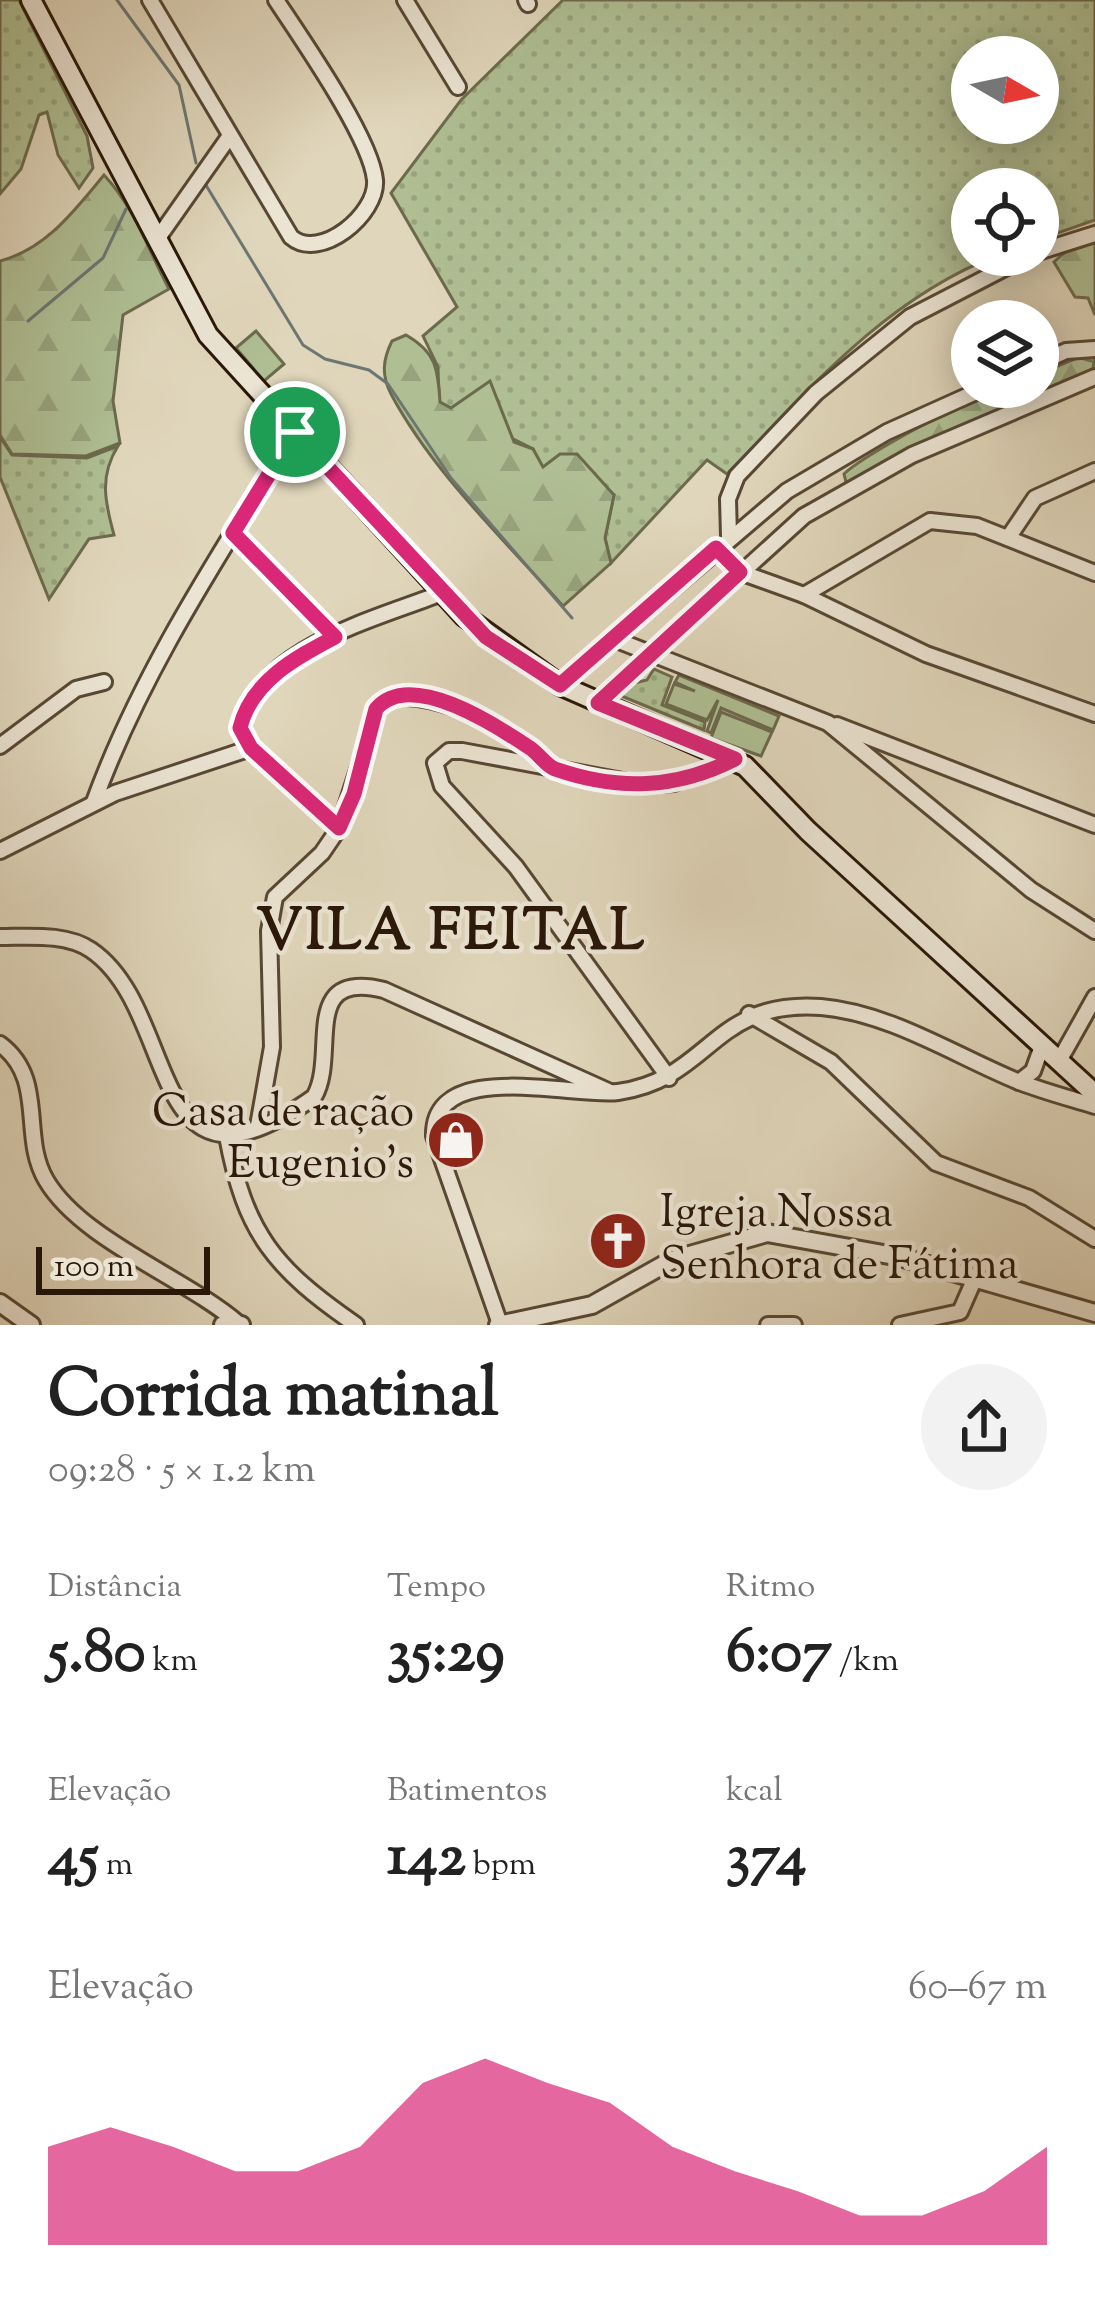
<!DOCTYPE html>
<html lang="pt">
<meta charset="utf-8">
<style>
:root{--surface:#fff;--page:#f2f2f2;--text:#222;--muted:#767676;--accent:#db2777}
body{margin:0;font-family:"Sorts Mill Goudy",serif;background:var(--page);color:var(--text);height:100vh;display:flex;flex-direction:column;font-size:45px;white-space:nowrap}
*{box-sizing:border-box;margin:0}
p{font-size:39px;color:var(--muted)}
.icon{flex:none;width:66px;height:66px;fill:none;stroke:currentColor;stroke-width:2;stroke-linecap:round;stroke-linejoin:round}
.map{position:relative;height:1325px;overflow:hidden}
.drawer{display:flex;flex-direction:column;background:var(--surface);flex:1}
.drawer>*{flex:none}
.needle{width:78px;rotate:99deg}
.tools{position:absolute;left:951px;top:36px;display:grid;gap:24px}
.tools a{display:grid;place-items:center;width:108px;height:108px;border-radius:50%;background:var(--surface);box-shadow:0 6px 30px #0003;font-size:60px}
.scale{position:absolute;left:36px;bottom:30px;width:174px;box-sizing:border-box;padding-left:12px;border:6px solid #291707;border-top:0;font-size:33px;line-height:42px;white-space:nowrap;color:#291707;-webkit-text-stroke:9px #ebe4d3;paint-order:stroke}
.pin{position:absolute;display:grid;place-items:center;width:102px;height:102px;color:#fff;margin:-51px;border:6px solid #fff;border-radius:50%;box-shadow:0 3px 12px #0007}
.round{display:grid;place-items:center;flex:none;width:126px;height:126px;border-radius:63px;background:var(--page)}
.overview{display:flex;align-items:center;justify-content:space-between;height:204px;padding:0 48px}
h1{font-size:66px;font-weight:700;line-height:90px}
.metrics{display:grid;grid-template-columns:repeat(3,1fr);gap:18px;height:204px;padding:12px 48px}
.metrics div{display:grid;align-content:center}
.metrics b{font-size:60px;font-weight:700}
.metrics small{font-size:33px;font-weight:400}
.metrics p{font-size:33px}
.chart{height:336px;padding:24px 48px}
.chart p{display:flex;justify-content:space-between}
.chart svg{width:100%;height:216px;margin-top:12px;fill:var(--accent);opacity:.7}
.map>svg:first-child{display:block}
.grass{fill:url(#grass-dots);stroke:#6c6a4d;stroke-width:3;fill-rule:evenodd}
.forest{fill:url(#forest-firs);stroke:#6c6a4d;stroke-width:3}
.pitch{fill:#afbe93;stroke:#6c6a4d;stroke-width:3}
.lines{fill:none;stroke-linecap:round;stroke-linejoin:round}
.stream{stroke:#6c7673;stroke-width:3}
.minor-casing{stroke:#574734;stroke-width:20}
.tertiary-casing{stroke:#574734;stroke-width:22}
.secondary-casing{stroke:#291707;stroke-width:24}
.minor{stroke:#ebe4d3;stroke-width:14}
.tertiary{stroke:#ebe4d3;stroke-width:16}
.secondary{stroke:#ebe4d3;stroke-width:18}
.route-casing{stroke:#fff;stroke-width:24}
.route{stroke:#db2777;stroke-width:15}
.labels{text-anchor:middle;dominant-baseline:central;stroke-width:9;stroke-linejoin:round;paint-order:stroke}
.poi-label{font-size:45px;fill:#291707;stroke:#ebe4d3;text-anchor:end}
.district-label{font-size:57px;font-weight:bold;letter-spacing:3px;fill:#291707;stroke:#ebe4d3}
</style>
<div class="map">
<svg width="1095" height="1325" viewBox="0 0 1095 1325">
<defs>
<pattern id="grass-dots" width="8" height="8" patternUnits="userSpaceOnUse" patternTransform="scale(3)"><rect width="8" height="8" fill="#afbe93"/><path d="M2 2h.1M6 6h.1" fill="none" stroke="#97a37d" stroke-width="1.8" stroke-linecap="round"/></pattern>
<pattern id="forest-firs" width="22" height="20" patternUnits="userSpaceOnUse" patternTransform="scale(3)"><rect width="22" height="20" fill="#afbe93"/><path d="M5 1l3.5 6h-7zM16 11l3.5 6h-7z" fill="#97a37d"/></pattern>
</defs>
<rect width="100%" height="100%" fill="#e0d6bb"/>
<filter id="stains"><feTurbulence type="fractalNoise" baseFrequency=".00167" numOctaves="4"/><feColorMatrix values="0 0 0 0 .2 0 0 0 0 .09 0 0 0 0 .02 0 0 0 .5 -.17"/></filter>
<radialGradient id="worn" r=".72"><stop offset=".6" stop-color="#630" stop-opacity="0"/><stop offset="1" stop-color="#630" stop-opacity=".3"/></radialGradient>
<g class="grass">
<path d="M0,0H19L87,136L93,168L79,188L58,155L47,112L39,115L21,169L0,194Z"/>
<path d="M563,0H1095V220L1038,240V189H972V255H998C886,298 809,389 727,474L707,460L611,563L605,538L614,495L543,468L533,449L439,402L438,367L423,336L457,307L391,193L461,100ZM972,57H1038V123H972Z"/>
<path d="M0,437L12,455L87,458L118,446C99,476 105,502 114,535L89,539L49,599L0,477Z"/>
<path d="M654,669L672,677L662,705L705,722L704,730L619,695L626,685L647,680Z"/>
</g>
<g class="forest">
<path d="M104,175C134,207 148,249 169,289L123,315L113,401L120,443L86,456L12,454L0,435V261C46,249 74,211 104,175Z"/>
<path d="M1095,225V315L1088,298L1075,297L1054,262Z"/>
<path d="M406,335C436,352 438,369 440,402L451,408L490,381L514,442L533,449L543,467L560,454H577L614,495L605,538L611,563L563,606C505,540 433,473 391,394C381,375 383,359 392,341Z"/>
<path d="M1095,351L1093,369L861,482H846L844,474C864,454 982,391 1010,387C1019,386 1029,387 1038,387V374Z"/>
</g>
<g class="pitch">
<path d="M256,331L284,364L264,381L236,348Z"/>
<path d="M679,675L779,716L773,730L721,708L711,733L707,731L718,700L707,720L666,704L674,684L695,691L675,682Z"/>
<path d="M721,712L772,732L761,756L711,738Z"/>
</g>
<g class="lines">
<g class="stream">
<path d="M117,0L179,85L196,163"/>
<path d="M204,182L303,345L325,359L369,370L388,384L451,478L572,618"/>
<path d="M28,321L103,258L126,209"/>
<path d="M1081,358L1091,361"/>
</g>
<defs>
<g id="minor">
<path d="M150,0L291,237C320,262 378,214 375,180C371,138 301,38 276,0"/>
<path d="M405,0L458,87"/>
<path d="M526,0L528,4"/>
<path d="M158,238L229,137"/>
<path d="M1038,252L1095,234"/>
<path d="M1038,364L1066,351L1095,349"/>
<path d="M233,534L335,637"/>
<path d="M729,536L728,499L737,476L816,393L910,317L1030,255"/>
<path d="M1008,538L1035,498L1095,471"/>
<path d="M716,548L740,572L804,595L926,654L1095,714"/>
<path d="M804,595L930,521L977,526L1095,573"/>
<path d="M614,639L828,723L1031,890L1095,931"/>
<path d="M560,685L787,491L887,432L987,387"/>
<path d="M598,703L804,516L912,455L1095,377"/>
<path d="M837,725L1095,825"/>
<path d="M0,746L76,689L104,682"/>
<path d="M94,802C142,670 222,551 295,432"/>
<path d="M339,828L246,742L240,728C258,646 378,619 444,592"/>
<path d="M0,851L115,793L251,748"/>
<path d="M0,937C29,937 66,933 91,950C182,1012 143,1218 314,1097C339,1055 298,969 384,990L608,1091"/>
<path d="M749,1014L831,1062L936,1163L1029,1198L1095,1239"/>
<path d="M0,1044C47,1079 20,1136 46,1180C81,1240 186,1278 239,1324"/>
<path d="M1059,1061L1095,997"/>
<path d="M669,1078L516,867L442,786L435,763L449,751H462L644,785L674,783L735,759"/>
<path d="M1019,1082L1033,1071L1042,1046"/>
<path d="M258,1126L272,1047L269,931L275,897L322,853L339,828L380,703C415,679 529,733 548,767"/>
<path d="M227,1136C245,1234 275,1269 356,1325"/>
<path d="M500,1324L434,1136C432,1057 575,1098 618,1092C711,1079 712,999 821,1007C890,1013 954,1055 1017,1081C1042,1091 1069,1098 1095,1106"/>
<path d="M768,1325H794"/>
<path d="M900,1325L960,1312L975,1278"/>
</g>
<g id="tertiary">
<path d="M0,1303L31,1325"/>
<path d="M223,1325H241"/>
<path d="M498,1325L592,1305L672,1260L767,1233L900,1257L1095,1313"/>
</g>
<path id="secondary" d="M31,0L208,335L464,616L560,685L745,766L808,831L1095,1094"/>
</defs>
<use href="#minor" class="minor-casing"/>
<use href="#tertiary" class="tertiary-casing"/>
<use href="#secondary" class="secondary-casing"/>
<use href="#minor" class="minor"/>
<use href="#tertiary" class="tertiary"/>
<use href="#secondary" class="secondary"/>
</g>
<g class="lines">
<defs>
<path id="route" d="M295,432L486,637L560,685L716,548L740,572L598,703L735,759C676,789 618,791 555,769C545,765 538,752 527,746C494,724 410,669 376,709L354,794L339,828L251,748L240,728C251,681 297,657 335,637L233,533Z"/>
</defs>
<use href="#route" class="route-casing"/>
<use href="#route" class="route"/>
</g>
<defs>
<symbol id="shop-disc" viewBox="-11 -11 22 22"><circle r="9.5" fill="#8f2418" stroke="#ebe4d3"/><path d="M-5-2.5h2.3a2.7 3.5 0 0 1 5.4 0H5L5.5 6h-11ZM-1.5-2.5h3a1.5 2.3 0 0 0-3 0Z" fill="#fff"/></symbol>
<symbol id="church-disc" viewBox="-11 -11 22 22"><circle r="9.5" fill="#8f2418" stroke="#ebe4d3"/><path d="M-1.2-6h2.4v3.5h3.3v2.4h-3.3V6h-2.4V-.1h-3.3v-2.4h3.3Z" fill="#fff"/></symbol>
</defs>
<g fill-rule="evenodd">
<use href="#shop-disc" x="423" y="1107" width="66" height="66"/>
<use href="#church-disc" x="585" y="1208" width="66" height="66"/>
</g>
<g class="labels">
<g class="poi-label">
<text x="414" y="1114">Casa de ração<tspan x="414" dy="52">Eugenio's</tspan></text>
<text x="660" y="1215" text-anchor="start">Igreja Nossa<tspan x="660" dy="52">Senhora de Fátima</tspan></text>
</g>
<g class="district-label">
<text x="452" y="934">VILA FEITAL</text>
</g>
</g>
<rect width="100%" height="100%" filter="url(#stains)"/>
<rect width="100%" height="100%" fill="url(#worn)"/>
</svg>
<div class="tools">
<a><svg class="needle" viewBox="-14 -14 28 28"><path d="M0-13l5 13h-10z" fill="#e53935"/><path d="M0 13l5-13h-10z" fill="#767676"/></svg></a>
<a><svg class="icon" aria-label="locate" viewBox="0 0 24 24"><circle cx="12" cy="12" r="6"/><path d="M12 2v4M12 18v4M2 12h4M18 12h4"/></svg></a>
<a><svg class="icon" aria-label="layers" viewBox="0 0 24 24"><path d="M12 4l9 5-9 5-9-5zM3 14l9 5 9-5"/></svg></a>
</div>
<div class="scale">100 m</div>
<div class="pin" style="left:295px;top:432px;background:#1e9e55"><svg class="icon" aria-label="arrive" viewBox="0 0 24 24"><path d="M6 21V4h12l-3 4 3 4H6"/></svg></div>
</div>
<section class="drawer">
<div class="overview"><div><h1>Corrida matinal</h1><p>09:28 · 5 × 1.2 km</p></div><a class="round"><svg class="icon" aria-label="share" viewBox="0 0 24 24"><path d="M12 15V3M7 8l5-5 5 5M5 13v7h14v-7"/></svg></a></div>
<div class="metrics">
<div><p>Distância</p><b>5.80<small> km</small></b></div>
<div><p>Tempo</p><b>35:29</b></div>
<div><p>Ritmo</p><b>6:07<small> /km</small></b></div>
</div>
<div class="metrics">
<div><p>Elevação</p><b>45<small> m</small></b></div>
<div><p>Batimentos</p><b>142<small> bpm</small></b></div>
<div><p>kcal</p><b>374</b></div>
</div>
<div class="chart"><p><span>Elevação</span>60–67 m</p>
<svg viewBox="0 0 160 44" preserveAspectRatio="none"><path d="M0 44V24L10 20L20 24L30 29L40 29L50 24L60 11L70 6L80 11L90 15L100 24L110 29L120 33L130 38L140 38L150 33L160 24V44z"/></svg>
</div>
</section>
